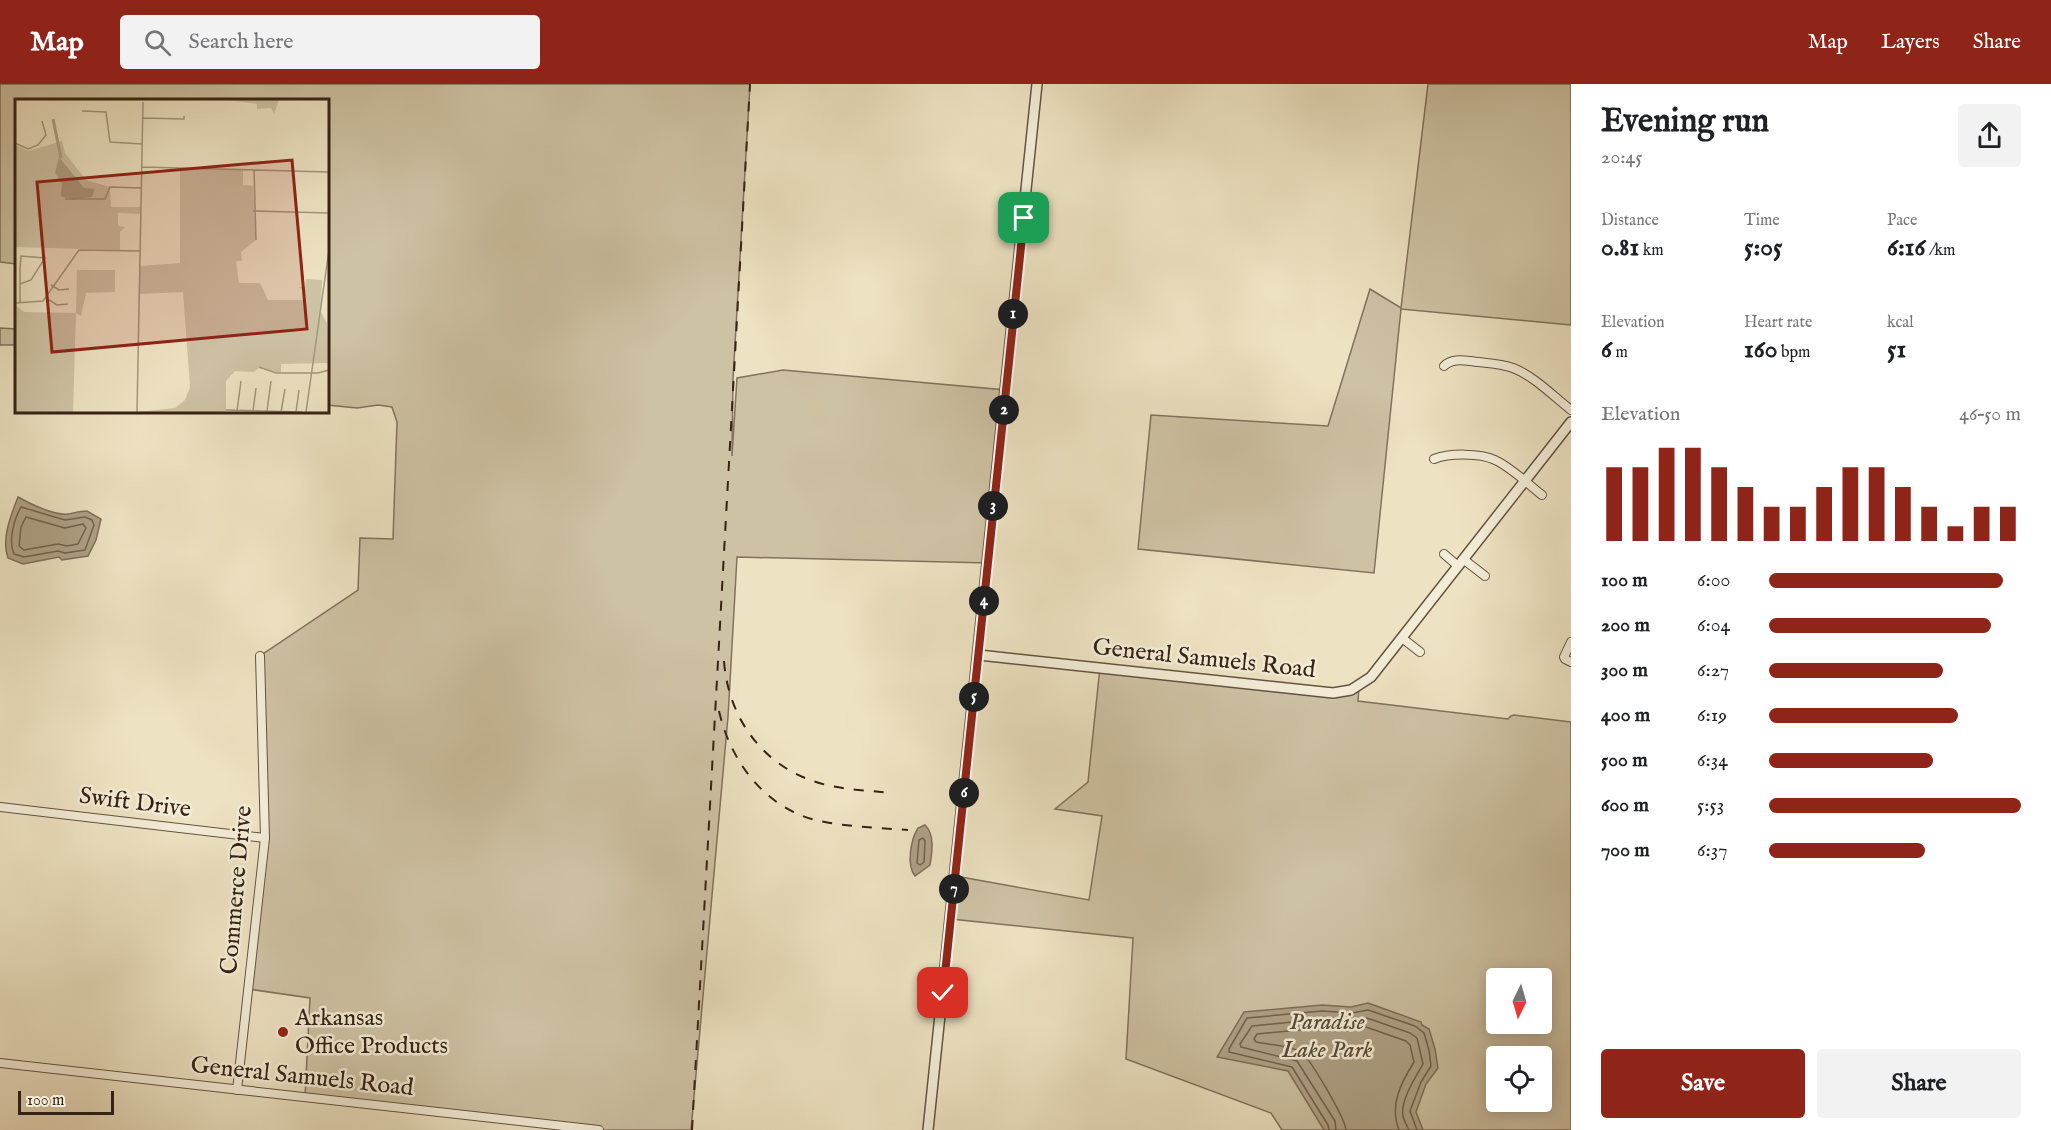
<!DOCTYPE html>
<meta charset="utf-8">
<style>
:root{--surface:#fff;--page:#f2f2f2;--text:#202124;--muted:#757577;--accent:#8f2418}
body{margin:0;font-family:"IM FELL English",serif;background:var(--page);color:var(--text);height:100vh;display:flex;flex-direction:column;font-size:22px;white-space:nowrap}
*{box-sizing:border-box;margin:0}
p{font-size:20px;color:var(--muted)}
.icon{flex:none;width:33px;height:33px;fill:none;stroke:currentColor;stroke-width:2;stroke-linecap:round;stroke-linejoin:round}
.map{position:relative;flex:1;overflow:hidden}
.panel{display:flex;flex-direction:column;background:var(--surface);width:480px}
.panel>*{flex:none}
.needle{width:39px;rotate:185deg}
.tools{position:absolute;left:1486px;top:884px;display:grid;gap:12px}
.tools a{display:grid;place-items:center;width:66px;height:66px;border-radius:6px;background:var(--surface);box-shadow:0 3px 15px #0003;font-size:30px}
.scale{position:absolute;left:18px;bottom:15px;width:96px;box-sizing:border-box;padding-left:6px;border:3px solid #362313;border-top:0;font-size:16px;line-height:21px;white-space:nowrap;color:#362313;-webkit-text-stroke:4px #f3ecd7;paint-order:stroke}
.pin{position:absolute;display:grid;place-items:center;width:51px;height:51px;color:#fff;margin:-26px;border-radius:12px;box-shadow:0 3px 9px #0006}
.km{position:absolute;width:30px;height:30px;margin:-15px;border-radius:50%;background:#222;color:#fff;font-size:16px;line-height:30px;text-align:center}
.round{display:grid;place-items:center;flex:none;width:63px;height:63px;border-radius:6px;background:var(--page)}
.head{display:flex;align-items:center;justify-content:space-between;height:102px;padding:0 30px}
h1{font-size:33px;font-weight:700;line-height:45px}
.stats{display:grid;grid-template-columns:repeat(3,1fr);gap:9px;height:102px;padding:6px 30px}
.stats div{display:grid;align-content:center}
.stats b{font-size:26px;font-weight:700}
.stats small{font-size:16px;font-weight:400}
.stats p{font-size:16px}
.chart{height:168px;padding:12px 30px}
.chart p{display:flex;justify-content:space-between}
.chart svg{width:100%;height:108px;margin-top:6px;stroke:var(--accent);stroke-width:6}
.cta{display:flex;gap:12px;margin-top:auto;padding:12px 30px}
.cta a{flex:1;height:69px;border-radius:6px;background:var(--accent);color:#fff;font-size:24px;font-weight:700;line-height:69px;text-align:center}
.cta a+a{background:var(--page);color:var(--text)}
ul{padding:0 30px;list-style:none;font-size:20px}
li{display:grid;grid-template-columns:96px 72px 1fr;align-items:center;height:45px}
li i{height:15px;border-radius:8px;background:var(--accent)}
header{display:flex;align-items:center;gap:36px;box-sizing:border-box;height:84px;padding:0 30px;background:var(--accent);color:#fff}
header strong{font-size:28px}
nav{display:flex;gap:33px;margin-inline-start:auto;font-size:21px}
.search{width:420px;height:54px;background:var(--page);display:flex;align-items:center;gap:15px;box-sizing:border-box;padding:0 21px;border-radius:6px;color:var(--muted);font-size:22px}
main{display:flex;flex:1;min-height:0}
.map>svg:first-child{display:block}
.green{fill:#cec2a4;stroke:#82725c;stroke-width:1.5;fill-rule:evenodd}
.water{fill:#afa186;stroke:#7f6f58;stroke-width:1.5}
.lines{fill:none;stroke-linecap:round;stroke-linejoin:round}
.shore{stroke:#72624c;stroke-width:1.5}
.minor-casing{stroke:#64533f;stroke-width:10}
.tertiary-casing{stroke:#64533f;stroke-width:12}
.minor{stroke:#f3ecd7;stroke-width:8}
.tertiary{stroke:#f3ecd7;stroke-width:9}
.rail{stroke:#362313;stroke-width:2;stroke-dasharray:10 10;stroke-linecap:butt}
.route-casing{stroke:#fff;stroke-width:12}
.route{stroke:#8f2418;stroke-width:8}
.poi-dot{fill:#8f2418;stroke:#f3ecd7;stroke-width:2}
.labels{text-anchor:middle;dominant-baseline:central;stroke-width:5;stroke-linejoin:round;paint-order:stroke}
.street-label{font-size:24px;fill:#362313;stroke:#f3ecd7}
.poi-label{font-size:24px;fill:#362313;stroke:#f3ecd7;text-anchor:start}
.park-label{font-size:24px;font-style:italic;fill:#5c4b37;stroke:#f3ecd7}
.inset-river{fill:none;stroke:#afa186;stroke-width:3}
.inset-road{fill:none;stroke:#a4967c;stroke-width:1.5}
.view{fill:#8f2418;fill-opacity:0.15;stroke:#8f2418;stroke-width:3}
.inset-edge{fill:none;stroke:#362313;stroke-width:3}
</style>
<header>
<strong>Map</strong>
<div class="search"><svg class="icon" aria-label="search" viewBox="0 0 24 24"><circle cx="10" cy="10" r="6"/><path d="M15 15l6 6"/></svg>Search here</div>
<nav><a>Map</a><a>Layers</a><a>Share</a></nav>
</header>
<main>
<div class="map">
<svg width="1571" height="1046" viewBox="0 0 1571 1046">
<rect width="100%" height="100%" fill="#ede2c2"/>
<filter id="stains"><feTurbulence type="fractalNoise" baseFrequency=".00333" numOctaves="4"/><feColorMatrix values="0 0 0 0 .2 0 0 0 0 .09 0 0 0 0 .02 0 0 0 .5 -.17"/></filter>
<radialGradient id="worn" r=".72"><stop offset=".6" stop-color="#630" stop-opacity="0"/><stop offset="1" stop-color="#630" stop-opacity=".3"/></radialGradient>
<g class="green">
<path d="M0,0H750L733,295L732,372L737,294L783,286L1006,306L988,479L737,473L728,633L691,1046H599L305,1013L310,914L248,905L265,754L260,572L358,506L360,454L393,455L397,338L392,323L378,321L357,324L327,321V16H16V180L0,178Z"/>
<path d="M1428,0H1571V241L1401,225L1374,489L1138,465L1151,331L1328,342L1370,205L1401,224Z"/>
<path d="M0,244L16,245V261H0Z"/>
<path d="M1100,583L1333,609L1359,602L1358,617L1508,635L1511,632L1514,631L1571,638V1046H1282L1271,1029L1126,975L1133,854L951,835L955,792L1089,816L1102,732L1055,725L1088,698ZM1497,894H1542V939H1497ZM1497,972H1542V1017H1497Z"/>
</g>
<g class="water">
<path d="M18,413C28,419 55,432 68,430C74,429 80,427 87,427L101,435L96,456L88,472L62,476L59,473L23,480L8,474C1,455 11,431 18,413Z"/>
<path d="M925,741C935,750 932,769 930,781L915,792C906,781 911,755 918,744Z"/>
<path d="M1368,919L1421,938L1422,941L1429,945L1435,965L1438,984L1426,1000L1416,1028L1423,1046H1324L1288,987L1217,973L1244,928L1322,921L1351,923Z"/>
</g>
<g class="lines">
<g class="shore">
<path d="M21,423L65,436L85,433L92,436L94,441L85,466L65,469L58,467L24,473L14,470C8,457 14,435 21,423Z"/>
<path d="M26,433L65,444L83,440L86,444L78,460L67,462L58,460L24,466L19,462L21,443Z"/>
<path d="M923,754L925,757L924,778L920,781L917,779L919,756Z"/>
<path d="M1329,1046L1328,1041L1292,983L1229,968V965L1247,934L1322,927L1352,929L1368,926L1415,942L1424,949L1429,966L1431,982L1421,998L1410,1027L1417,1046"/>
<path d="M1336,1046L1335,1037L1297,977L1241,963L1240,960L1252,942L1322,935L1351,937L1367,934L1410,949L1417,954L1423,980C1416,992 1400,1017 1403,1032C1404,1037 1407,1042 1409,1046"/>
<path d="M1346,1046C1345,1034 1311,976 1302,969C1290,961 1270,961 1256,958L1254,955L1257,950L1322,944L1351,946L1366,943L1406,957L1410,961L1414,978C1401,999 1389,1021 1399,1046"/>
</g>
<defs>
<g id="minor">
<path d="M1444,282C1451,275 1461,276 1470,277C1484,279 1500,279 1513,284C1534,292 1553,312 1571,326"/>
<path d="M1434,375C1449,369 1480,369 1495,376C1512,384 1528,400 1542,411"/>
<path d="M1444,470L1458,482"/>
<path d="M1463,475L1485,492"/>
<path d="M1402,554L1420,568"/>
<path d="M1571,558L1564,573L1565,575L1571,578"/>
<path d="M0,723L265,754"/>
<path d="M0,979L599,1046"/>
<path d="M237,1006L265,754L260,572"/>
</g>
<g id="tertiary">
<path d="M979,571L1333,609L1351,606L1371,593L1571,338"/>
<path d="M928,1046L1037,0"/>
</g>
</defs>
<use href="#minor" class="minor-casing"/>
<use href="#tertiary" class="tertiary-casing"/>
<use href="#minor" class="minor"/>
<use href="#tertiary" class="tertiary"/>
<g class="rail">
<path d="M724,577C728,633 762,681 816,698C840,706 866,706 890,709"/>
<path d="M719,627C731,680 769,729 825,738C852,743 880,744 908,746"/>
<path d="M692,1046L750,0"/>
</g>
</g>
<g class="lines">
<defs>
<path id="route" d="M943,909L1024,134"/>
</defs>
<use href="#route" class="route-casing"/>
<use href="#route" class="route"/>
</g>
<circle class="poi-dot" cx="283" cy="948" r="6"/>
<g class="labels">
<g class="street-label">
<text transform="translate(1204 575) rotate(6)">General Samuels Road</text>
<text transform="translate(135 719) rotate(7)">Swift Drive</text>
<text transform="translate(237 806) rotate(-85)">Commerce Drive</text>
<text transform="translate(302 993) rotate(6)">General Samuels Road</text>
</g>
<g class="poi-label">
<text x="295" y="934">Arkansas<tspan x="295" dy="28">Office Products</tspan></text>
</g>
<g class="park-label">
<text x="1327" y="938">Paradise<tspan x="1327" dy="28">Lake Park</tspan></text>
</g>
</g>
<g transform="translate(15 15)">
<rect width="314" height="314" fill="#ede2c2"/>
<path d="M212,1H264L259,15L256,9L242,10V5ZM47,42L50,54L71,81L95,88L96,108H126L125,115L103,114V127L110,128L105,133V151L0,148V46L13,52ZM165,69L228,70V86L238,87L241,141L226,153L227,162H221L224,184H245L253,201H290V191L283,188H290L291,180L307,181L306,213L312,224L313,264L266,265V274L244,269L239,273L220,272L211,282V313H123L160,309L170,301L175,288L168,193L124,195L125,167L165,164ZM62,171H100V193L71,194L66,217L61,214L58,313H0V206L9,213L61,214Z" fill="#cec2a4"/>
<path d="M44,58L69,89L80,90L77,98L57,101L46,97L47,84L40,74Z" fill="#afa186"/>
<path class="inset-river" d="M38,20L46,59"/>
<path class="inset-road" d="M67,12L91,13L95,43L127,45M127,19L169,20V17M0,44L13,50L23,46L31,36L27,22M126,68L314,73M239,71L241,141M50,100H90L95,88L126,89M238,112L314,114M36,186L44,191L54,190M31,199L42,206L53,205M0,204L28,202L64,151L125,152M5,204V169L6,157L30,159L16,181L5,185M244,268L261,274H303L314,271M211,311L287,313M222,312L226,282M238,312L241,289M252,312L256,282M122,313L128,3M266,313L270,290M281,313L284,291M291,313L314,151"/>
<path class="view" d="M277,61L292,230L37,253L22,83Z"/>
<rect width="314" height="314" class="inset-edge"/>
</g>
<rect width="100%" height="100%" filter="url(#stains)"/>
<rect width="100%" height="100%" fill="url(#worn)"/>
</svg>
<div class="tools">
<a><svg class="needle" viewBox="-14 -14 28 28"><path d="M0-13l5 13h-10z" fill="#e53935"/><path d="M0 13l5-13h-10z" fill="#757577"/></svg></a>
<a><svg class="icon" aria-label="locate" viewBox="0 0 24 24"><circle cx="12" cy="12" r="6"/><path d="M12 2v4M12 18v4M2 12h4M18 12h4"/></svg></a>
</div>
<div class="scale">100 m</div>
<div class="pin" style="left:1024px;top:134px;background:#1e9e55"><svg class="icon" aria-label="arrive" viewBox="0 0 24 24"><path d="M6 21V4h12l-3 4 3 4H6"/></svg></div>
<div class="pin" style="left:943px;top:909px;background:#d93025"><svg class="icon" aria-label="check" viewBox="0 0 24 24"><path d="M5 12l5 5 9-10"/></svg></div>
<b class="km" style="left:1013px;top:230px">1</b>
<b class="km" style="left:1004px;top:326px">2</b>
<b class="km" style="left:993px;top:422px">3</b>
<b class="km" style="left:984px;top:517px">4</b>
<b class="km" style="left:974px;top:613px">5</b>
<b class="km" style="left:964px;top:709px">6</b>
<b class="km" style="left:954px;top:805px">7</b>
</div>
<section class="panel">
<div class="head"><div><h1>Evening run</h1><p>20:45</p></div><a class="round"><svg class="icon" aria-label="share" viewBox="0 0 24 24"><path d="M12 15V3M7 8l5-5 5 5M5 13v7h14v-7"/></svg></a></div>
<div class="stats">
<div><p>Distance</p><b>0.81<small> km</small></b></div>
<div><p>Time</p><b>5:05</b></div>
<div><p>Pace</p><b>6:16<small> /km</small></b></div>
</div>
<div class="stats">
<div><p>Elevation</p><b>6<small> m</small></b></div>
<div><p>Heart rate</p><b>160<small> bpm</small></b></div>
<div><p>kcal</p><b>51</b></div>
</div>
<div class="chart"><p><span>Elevation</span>46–50 m</p>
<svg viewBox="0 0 160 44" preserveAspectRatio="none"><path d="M5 44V14M15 44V14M25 44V6M35 44V6M45 44V14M55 44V22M65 44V30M75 44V30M85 44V22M95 44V14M105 44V14M115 44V22M125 44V30M135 44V38M145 44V30M155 44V30"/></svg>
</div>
<ul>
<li><b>100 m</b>6:00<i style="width:93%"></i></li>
<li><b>200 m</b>6:04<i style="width:88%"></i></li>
<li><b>300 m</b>6:27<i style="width:69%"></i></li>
<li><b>400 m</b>6:19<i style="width:75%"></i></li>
<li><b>500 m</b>6:34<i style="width:65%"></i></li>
<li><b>600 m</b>5:53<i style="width:100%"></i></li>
<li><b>700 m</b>6:37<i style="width:62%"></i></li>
</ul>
<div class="cta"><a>Save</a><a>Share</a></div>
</section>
</main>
